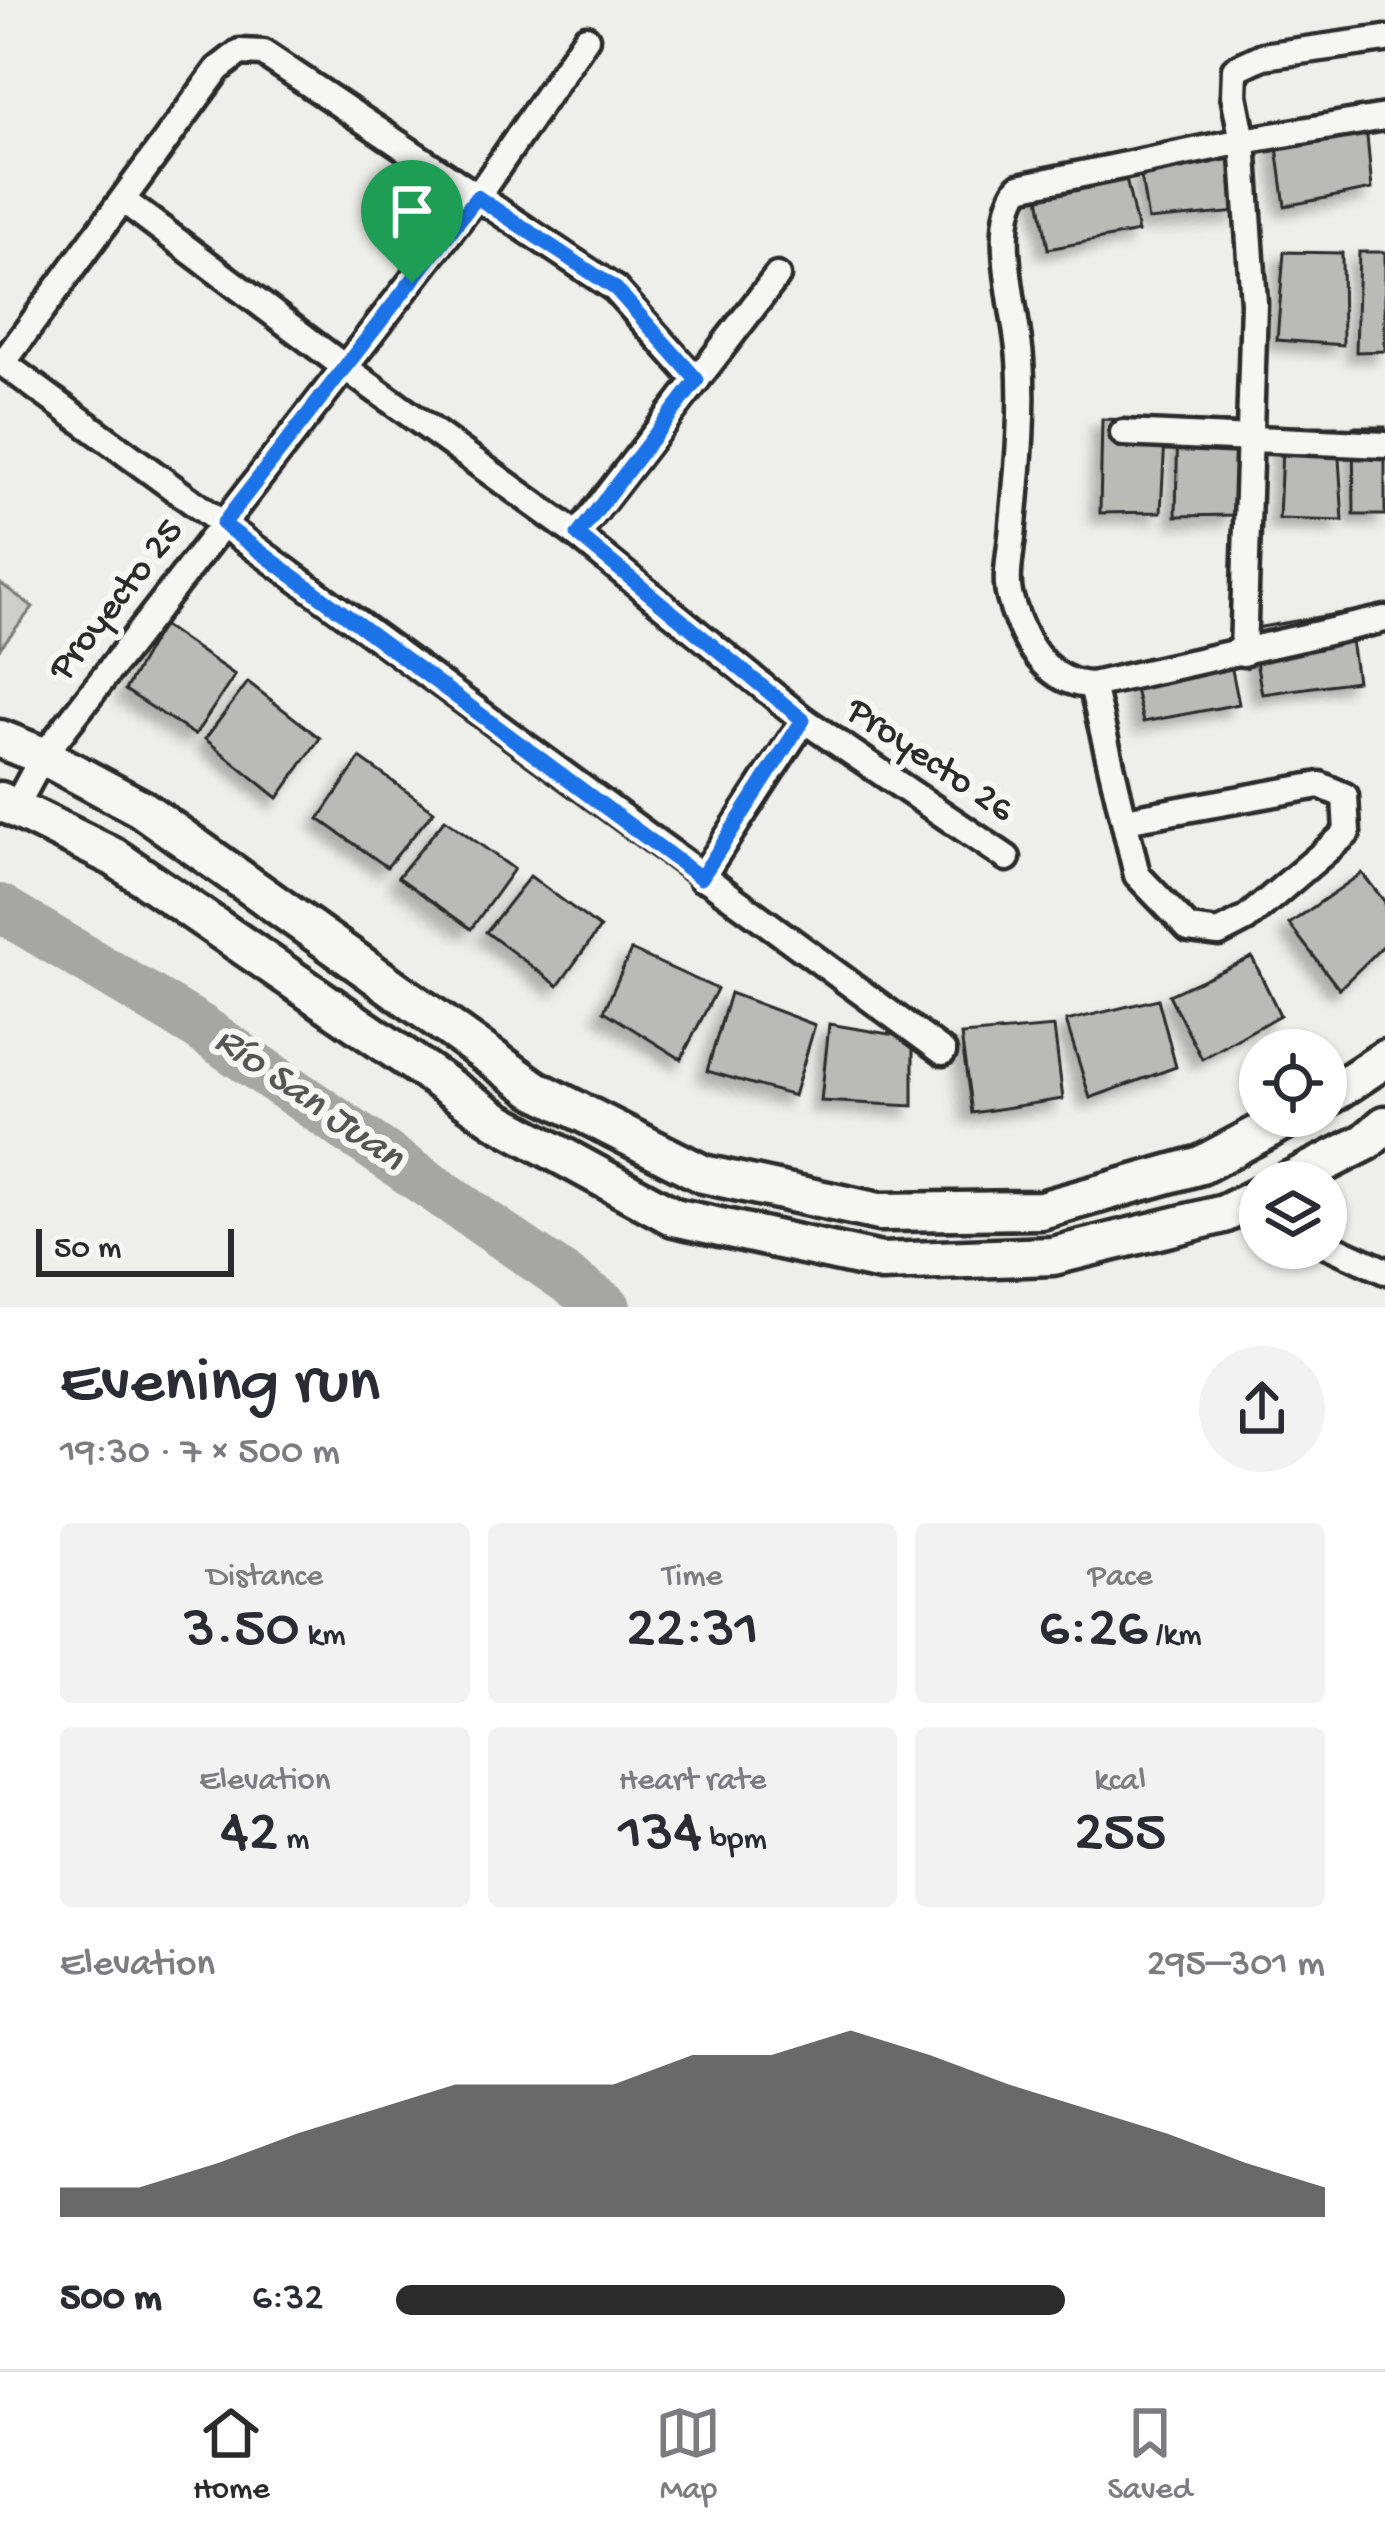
<!DOCTYPE html>
<meta charset="utf-8">
<style>
:root{--surface:#fff;--page:#f2f2f3;--text:#2b2b33;--muted:#7c7c81;--line:#e1e1e2;--accent:#2b2b2b}
body{margin:0;font-family:"Gochi Hand",sans-serif;background:var(--page);color:var(--text);height:100vh;display:flex;flex-direction:column;font-size:45px;white-space:nowrap}
*{box-sizing:border-box;margin:0}
p{font-size:39px;color:var(--muted)}
.icon{flex:none;width:66px;height:66px;fill:none;stroke:currentColor;stroke-width:2;stroke-linecap:round;stroke-linejoin:round}
.map{position:relative;height:1307px;overflow:hidden}
.details{display:flex;flex-direction:column;background:var(--surface);flex:1}
.details>*{flex:none}
.controls{position:absolute;left:1239px;top:1029px;display:grid;gap:24px}
.controls a{display:grid;place-items:center;width:108px;height:108px;border-radius:50%;background:var(--surface);box-shadow:0 3px 9px #0004;font-size:60px}
.scale{position:absolute;left:36px;bottom:30px;width:198px;box-sizing:border-box;padding-left:12px;border:6px solid #2b2b2b;border-top:0;font-size:33px;line-height:42px;white-space:nowrap;color:#2b2b2b;-webkit-text-stroke:9px #f6f6f2;paint-order:stroke}
.pin{position:absolute;display:grid;place-items:center;width:102px;height:102px;color:#fff;margin:-123px -51px;border-radius:50% 50% 50% 0;rotate:-45deg;box-shadow:0 0 12px #0007}
.pin .icon{rotate:45deg}
.round{display:grid;place-items:center;flex:none;width:126px;height:126px;border-radius:63px;background:var(--page)}
.headline{display:flex;align-items:center;justify-content:space-between;height:204px;padding:0 60px}
h1{font-size:66px;font-weight:600;line-height:90px}
.figures{display:grid;grid-template-columns:repeat(3,1fr);gap:18px;height:204px;padding:12px 60px}
.figures div{display:grid;align-content:center;border-radius:12px;background:var(--page);text-align:center}
.figures b{font-size:60px;font-weight:600}
.figures small{font-size:33px;font-weight:400}
.figures p{font-size:33px}
.chart{height:336px;padding:24px 60px}
.chart p{display:flex;justify-content:space-between}
.chart svg{width:100%;height:216px;margin-top:12px;fill:var(--accent);opacity:.7}
ul{padding:0 60px;list-style:none;font-size:39px}
li{display:grid;grid-template-columns:192px 144px 1fr;align-items:center;height:90px}
li i{height:30px;border-radius:15px;background:var(--accent)}
.tab-bar{display:flex;justify-content:space-around;align-items:center;height:168px;border-top:3px solid var(--line);background:var(--surface);font-size:33px;color:var(--muted)}
.tab-bar a{display:grid;justify-items:center;gap:6px}
.tab-bar .active{color:var(--accent)}
.map>svg:first-child{display:block}
.green{fill:#cececa;stroke:#7c7c7a;stroke-width:3}
.lines{fill:none;stroke-linecap:round;stroke-linejoin:round}
.river{stroke:#a6a6a3;stroke-width:48}
.building{fill:#babab7;stroke:#2b2b2b;stroke-width:3;filter:url(#shadow)}
.minor-casing{stroke:#2b2b2b;stroke-width:33}
.primary-casing{stroke:#2b2b2b;stroke-width:45}
.minor{stroke:#f6f6f2;stroke-width:24}
.primary{stroke:#f6f6f2;stroke-width:36}
.route-casing{stroke:#fff;stroke-width:24}
.route{stroke:#1a73e8;stroke-width:15}
.labels{text-anchor:middle;dominant-baseline:central;stroke-width:12;stroke-linejoin:round;paint-order:stroke}
.street-label{font-size:39px;fill:#2b2b2b;stroke:#f6f6f2}
.water-label{font-size:42px;font-style:italic;fill:#565655;stroke:#f6f6f2}
</style>
<div class="map">
<svg width="1385" height="1307" viewBox="0 0 1385 1307">
<defs>
<filter id="shadow"><feDropShadow dx="-9" dy="9" stdDeviation="6" flood-color="#0004"/></filter>
</defs>
<rect width="100%" height="100%" fill="#eeeeea"/>
<filter id="ink" filterUnits="userSpaceOnUse"><feTurbulence type="fractalNoise" baseFrequency=".00833" numOctaves="2"/><feDisplacementMap in="SourceGraphic" scale="24" xChannelSelector="R" yChannelSelector="G"/><feConvolveMatrix kernelMatrix="1 2 1 2 8 2 1 2 1" color-interpolation-filters="sRGB"/></filter>
<g filter="url(#ink)">
<path class="green" d="M0,583L33,607L0,648Z"/>
<g class="lines">
<path class="river" d="M0,908L199,1027L607,1307"/>
</g>
<g class="building">
<path d="M1365,115L1372,189L1285,206L1274,125Z"/>
<path d="M1230,158L1239,212L1148,220L1140,171Z"/>
<path d="M1125,174L1138,232L1048,249L1037,185Z"/>
<path d="M1284,252L1342,253L1343,345L1277,340Z"/>
<path d="M1359,252H1385V351L1356,352Z"/>
<path d="M1102,419L1166,421L1161,512L1100,513Z"/>
<path d="M1178,422L1238,423L1234,515L1176,516Z"/>
<path d="M1283,426H1337L1343,521L1279,519Z"/>
<path d="M1353,427H1385V515H1354Z"/>
<path d="M1347,612L1357,681L1262,694L1250,629Z"/>
<path d="M162,625L235,675L195,735L125,690Z"/>
<path d="M1230,660L1239,704L1143,722L1133,681Z"/>
<path d="M248,682L320,738L278,798L205,739Z"/>
<path d="M360,758L434,811L387,867L319,819Z"/>
<path d="M445,819L514,869L471,929L398,877Z"/>
<path d="M1362,873L1385,902V944L1339,989L1289,924Z"/>
<path d="M530,876L600,928L558,986L486,932Z"/>
<path d="M631,950L717,989L681,1059L604,1011Z"/>
<path d="M1252,957L1280,1015L1202,1059L1169,995Z"/>
<path d="M730,993L815,1025L794,1096L707,1071Z"/>
<path d="M1158,999L1176,1067L1090,1098L1066,1021Z"/>
<path d="M829,1024L913,1038V1106L821,1101Z"/>
<path d="M1054,1027L1063,1099L972,1113L961,1035Z"/>
</g>
<g class="lines">
<defs>
<g id="minor">
<path d="M1385,39L1263,56L1235,69L1234,95L1243,141L1019,187C990,225 1017,313 1020,359C1024,412 1018,471 1013,525C1012,547 1004,577 1010,598C1022,639 1045,684 1092,685L1385,619"/>
<path d="M124,201L347,369L577,535L804,720L1007,858"/>
<path d="M0,361L943,1052"/>
<path d="M3,363L218,69L240,52L263,53L615,289L696,380"/>
<path d="M1123,433L1385,445"/>
<path d="M577,535L777,276"/>
<path d="M1243,653L1254,303L1243,141L1385,117"/>
<path d="M1092,685L1137,875L1189,929L1219,933L1246,919L1347,833L1345,796L1320,785L1125,820"/>
<path d="M15,808L43,756L477,197L586,38"/>
<path d="M701,878L804,720"/>
<path d="M1326,1244L1385,1271"/>
</g>
<g id="primary">
<path d="M0,739L43,756L142,809L535,1089L703,1174L879,1212L1041,1210L1201,1165L1293,1116"/>
<path d="M0,801L114,857L498,1121L674,1217L881,1262L1053,1256L1224,1214L1260,1196"/>
<path d="M1326,1098L1385,1059"/>
<path d="M1287,1182L1366,1142L1385,1125"/>
</g>
</defs>
<use href="#minor" class="minor-casing"/>
<use href="#primary" class="primary-casing"/>
<use href="#minor" class="minor"/>
<use href="#primary" class="primary"/>
</g>
</g>
<g class="lines" filter="url(#ink)">
<defs>
<path id="route" d="M477,197L616,289L697,380L578,535L803,720L701,878L223,524Z"/>
</defs>
<use href="#route" class="route-casing"/>
<use href="#route" class="route"/>
</g>
<g class="labels">
<g class="street-label">
<text transform="translate(118 601) rotate(-52)">Proyecto 25</text>
<text transform="translate(929 762) rotate(34)">Proyecto 26</text>
</g>
<g class="water-label">
<text transform="translate(308 1101) rotate(35)">Río San Juan</text>
</g>
</g>
</svg>
<div class="controls">
<a><svg class="icon" aria-label="locate" viewBox="0 0 24 24"><circle cx="12" cy="12" r="6"/><path d="M12 2v4M12 18v4M2 12h4M18 12h4"/></svg></a>
<a><svg class="icon" aria-label="layers" viewBox="0 0 24 24"><path d="M12 4l9 5-9 5-9-5zM3 14l9 5 9-5"/></svg></a>
</div>
<div class="scale">50 m</div>
<div class="pin" style="left:412px;top:283px;background:#1e9e55"><svg class="icon" aria-label="arrive" viewBox="0 0 24 24"><path d="M6 21V4h12l-3 4 3 4H6"/></svg></div>
</div>
<section class="details">
<div class="headline"><div><h1>Evening run</h1><p>19:30 · 7 × 500 m</p></div><a class="round"><svg class="icon" aria-label="share" viewBox="0 0 24 24"><path d="M12 15V3M7 8l5-5 5 5M5 13v7h14v-7"/></svg></a></div>
<div class="figures">
<div><p>Distance</p><b>3.50<small> km</small></b></div>
<div><p>Time</p><b>22:31</b></div>
<div><p>Pace</p><b>6:26<small> /km</small></b></div>
</div>
<div class="figures">
<div><p>Elevation</p><b>42<small> m</small></b></div>
<div><p>Heart rate</p><b>134<small> bpm</small></b></div>
<div><p>kcal</p><b>255</b></div>
</div>
<div class="chart"><p><span>Elevation</span>295–301 m</p>
<svg viewBox="0 0 160 44" preserveAspectRatio="none"><path d="M0 44V38L10 38L20 33L30 27L40 22L50 17L60 17L70 17L80 11L90 11L100 6L110 11L120 17L130 22L140 27L150 33L160 38V44z"/></svg>
</div>
<ul>
<li><b>500 m</b>6:32<i style="width:72%"></i></li>
</ul>
</section>
<nav class="tab-bar">
<a class="active"><svg class="icon" aria-label="home" viewBox="0 0 24 24"><path d="M3 11l9-7 9 7M6 9v11h12V9"/></svg>Home</a>
<a><svg class="icon" aria-label="map" viewBox="0 0 24 24"><path d="M3 6l6-2 6 2 6-2v14l-6 2-6-2-6 2zM9 4v14M15 6v14"/></svg>Map</a>
<a><svg class="icon" aria-label="saved" viewBox="0 0 24 24"><path d="M7 4h10v16l-5-4-5 4z"/></svg>Saved</a>
</nav>
